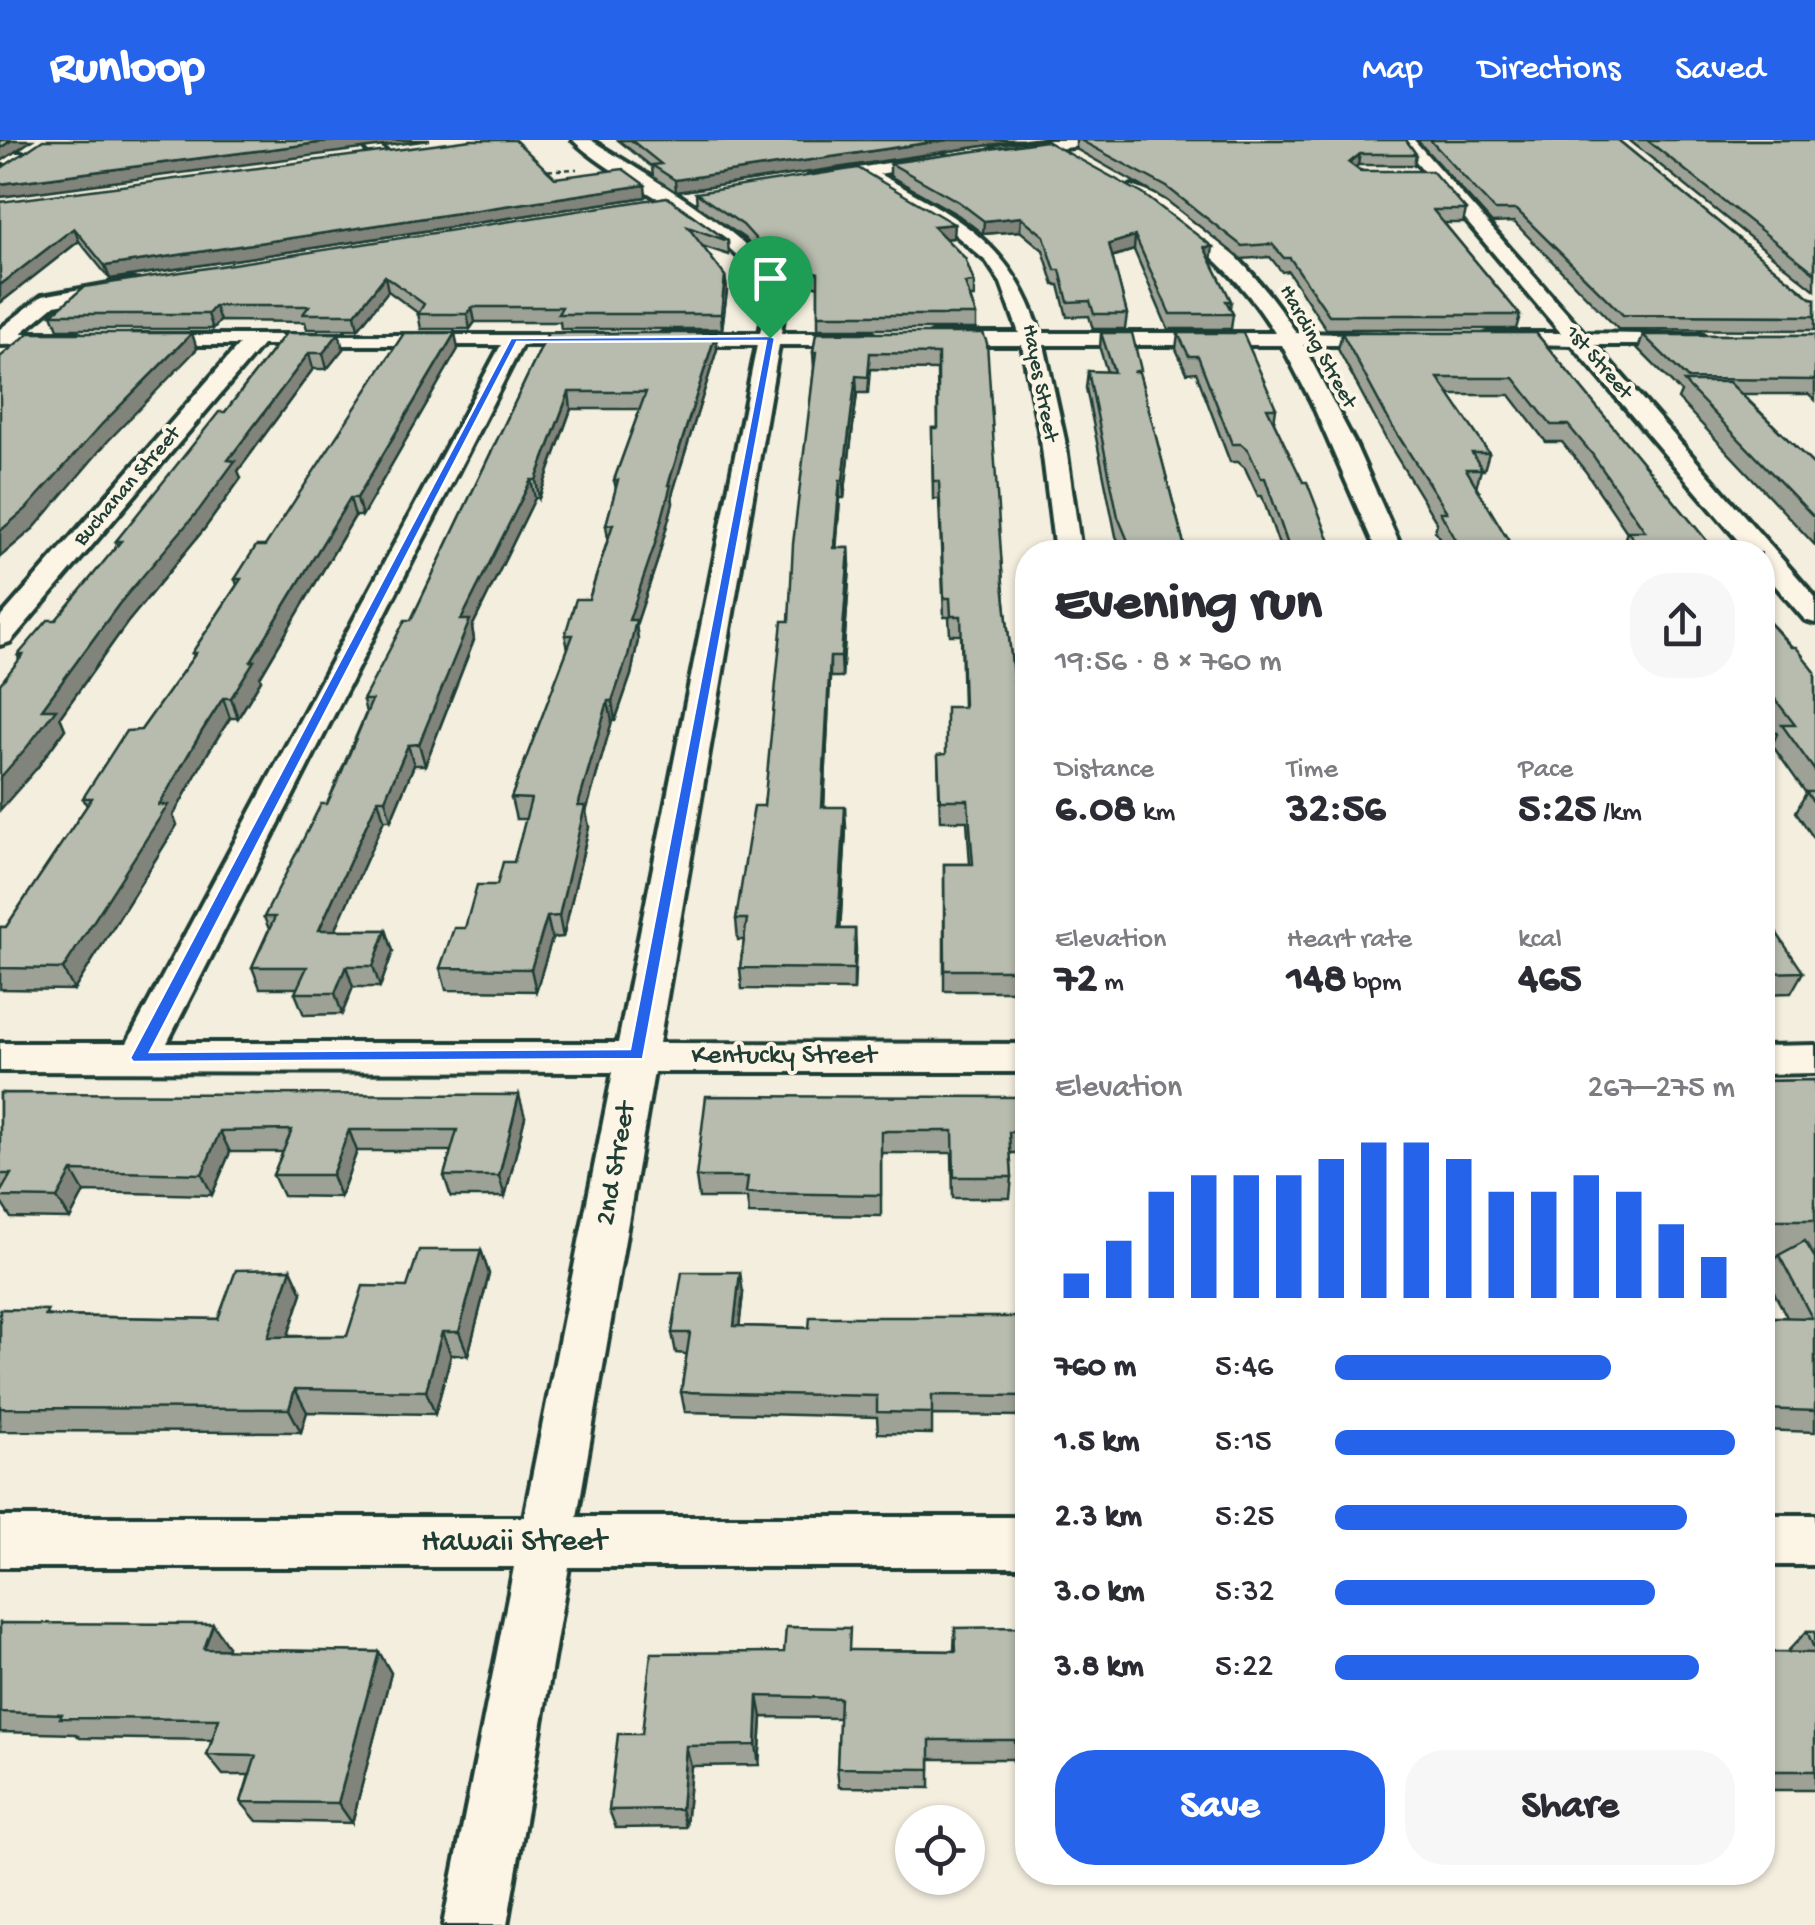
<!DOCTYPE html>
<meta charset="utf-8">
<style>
:root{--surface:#fff;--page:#f7f7f7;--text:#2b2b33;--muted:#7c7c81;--accent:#2563eb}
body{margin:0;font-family:"Gochi Hand",sans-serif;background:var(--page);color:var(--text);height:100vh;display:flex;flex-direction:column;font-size:38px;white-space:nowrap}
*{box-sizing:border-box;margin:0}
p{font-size:32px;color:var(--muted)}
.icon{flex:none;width:55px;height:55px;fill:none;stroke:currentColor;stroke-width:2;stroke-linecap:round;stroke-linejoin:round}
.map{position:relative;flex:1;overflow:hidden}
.side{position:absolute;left:1015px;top:400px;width:760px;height:1345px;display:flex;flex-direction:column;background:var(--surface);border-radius:40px;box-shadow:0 2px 8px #0004}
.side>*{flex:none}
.fabs{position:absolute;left:895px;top:1665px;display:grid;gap:20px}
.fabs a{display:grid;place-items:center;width:90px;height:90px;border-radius:50%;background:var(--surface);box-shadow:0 2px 8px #0004;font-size:50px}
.pin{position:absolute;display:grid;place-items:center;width:85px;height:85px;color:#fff;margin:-102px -42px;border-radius:50% 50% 50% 0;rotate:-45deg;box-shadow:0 0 10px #0007}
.pin .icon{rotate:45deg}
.round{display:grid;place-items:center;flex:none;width:105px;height:105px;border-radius:40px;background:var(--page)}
.headline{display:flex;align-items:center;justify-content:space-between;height:170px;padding:0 40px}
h1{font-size:55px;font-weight:700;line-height:75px}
.stats{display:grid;grid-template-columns:repeat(3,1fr);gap:15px;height:170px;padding:10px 40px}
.stats div{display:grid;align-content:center}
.stats b{font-size:42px;font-weight:700}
.stats small{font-size:28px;font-weight:400}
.stats p{font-size:28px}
.chart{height:280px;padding:20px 40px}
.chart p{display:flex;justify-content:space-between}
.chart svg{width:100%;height:180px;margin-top:10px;stroke:var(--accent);stroke-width:6}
.action{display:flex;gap:20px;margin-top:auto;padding:20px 40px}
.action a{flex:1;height:115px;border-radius:40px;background:var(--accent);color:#fff;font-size:40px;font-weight:700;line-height:115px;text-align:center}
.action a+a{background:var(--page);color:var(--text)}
ul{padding:0 40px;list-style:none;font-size:32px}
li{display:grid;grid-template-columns:160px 120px 1fr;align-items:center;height:75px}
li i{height:25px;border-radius:12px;background:var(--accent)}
header{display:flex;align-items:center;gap:60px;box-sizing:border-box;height:140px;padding:0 50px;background:var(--accent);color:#fff}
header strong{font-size:48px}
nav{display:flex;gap:55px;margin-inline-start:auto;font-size:35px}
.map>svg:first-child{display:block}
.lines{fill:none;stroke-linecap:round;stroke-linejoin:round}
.street-casing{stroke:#1f3d34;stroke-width:8}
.path{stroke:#1f3d34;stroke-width:2.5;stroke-dasharray:5 4;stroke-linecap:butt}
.street{fill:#fcf5e5;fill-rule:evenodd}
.wall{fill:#9ea296;stroke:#1f3d34;stroke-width:2.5}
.shaded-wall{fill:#81847a;stroke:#1f3d34;stroke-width:2.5}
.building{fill:#b8bcae;stroke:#1f3d34;stroke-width:2.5}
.route{fill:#2563eb;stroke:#fff;stroke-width:2.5;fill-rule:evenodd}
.labels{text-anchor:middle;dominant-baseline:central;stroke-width:8;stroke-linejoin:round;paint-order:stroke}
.far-street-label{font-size:22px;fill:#1f3d34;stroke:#fcf5e5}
.street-label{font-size:28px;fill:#1f3d34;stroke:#fcf5e5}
.near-street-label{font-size:32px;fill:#1f3d34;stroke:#fcf5e5}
</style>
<header>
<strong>Runloop</strong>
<nav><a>Map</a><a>Directions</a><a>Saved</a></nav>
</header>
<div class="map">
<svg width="1815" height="1785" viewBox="0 0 1815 1785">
<rect width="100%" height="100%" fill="#f3eede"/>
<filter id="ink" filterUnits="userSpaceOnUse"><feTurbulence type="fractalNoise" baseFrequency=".01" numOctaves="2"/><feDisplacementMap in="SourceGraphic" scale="20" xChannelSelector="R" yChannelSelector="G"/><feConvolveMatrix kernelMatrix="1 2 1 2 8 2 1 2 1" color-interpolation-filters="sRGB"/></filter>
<g filter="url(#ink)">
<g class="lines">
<defs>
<g id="street">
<path d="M356,0H373L389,15L375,18Z"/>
<path d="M573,0H591C637,30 761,98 780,147C786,161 783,178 781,193H871L882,199L871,205H779L659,903L1028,904V932H654L577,1377H1028V1427H569L507,1785H443L514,1427H0V1377H524L613,932L0,931V903H127L501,205H262L10,502L0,505V478L239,205H139L132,203L128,199L132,195H603L607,199L596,205H522L167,903H618L757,205H664L653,199L664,193H760C763,179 766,161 760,147C737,90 618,45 573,0Z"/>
<path d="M1050,0H1097L1089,5L998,16L990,11L998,6Z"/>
<path d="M1398,0H1414L1584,193L1703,195L1707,199L1696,205H1595L1815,457V483L1805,480L1762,430V412H1748L1572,205L1482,203L1478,199L1489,193H1561Z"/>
<path d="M0,13H22L30,18L22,23H0Z"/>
<path d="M941,14L949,19L947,22L879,34C956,77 1012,102 1040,193H1275C1237,130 1187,92 1126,55L1124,51L1132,46C1198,67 1260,136 1296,193L1403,195L1407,199L1396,205H1303L1354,302L1403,412H1377L1312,263L1282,205H1044L1065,300L1081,412H1055L1041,300L1022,205H934L923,199L934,193H1019L1001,143L987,122L944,85L860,38L811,46L803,41L811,36Z"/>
<path d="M131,140L138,142V150L55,165L21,193H76L87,199L83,203L0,205V189L42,156Z"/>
<path d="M1815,905V933L1762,934V906Z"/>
<rect x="1762" y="1375" width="53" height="50"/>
</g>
</defs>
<use href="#street" class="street-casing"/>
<path class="path" d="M539,31L577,29"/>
<use href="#street" class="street"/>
</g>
<g class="wall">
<path d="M618,0H1023L676,52L653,37L652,27Z"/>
<path d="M1076,0H1406L1416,14L1414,25H1358L1355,28L1466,70L1463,83H1444L1520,175L1516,189H1326L1288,131L1282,132L1270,117L1241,119L1166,60L1076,9Z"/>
<path d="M1417,0H1618L1811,158L1815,159V190L1618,189L1514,82L1492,83Z"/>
<path d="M1629,0H1815V150Z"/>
<path d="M1046,1L1211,121L1231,161L1230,168L1233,174L1231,189H1168L1134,110L1112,117L1127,174L1125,189H1093L1089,176L1067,177L1059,145H1054L1043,110L1020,91L983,94L958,75L890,36V23Z"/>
<path d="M555,38L646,57L110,139L79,101L0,163V62Z"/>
<path d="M696,53L953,98H945L974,142V157H970L976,175V189H818V147L773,131L744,98L697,66Z"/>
<path d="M667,57L728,101L729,115L702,106L725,136L727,150L722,189H561L560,182H475L470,189H421L418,173L388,151L358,189H307L305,182L220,181L213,189H58L52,174Z"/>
<path d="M286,193L343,209L327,229H313L238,331L241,338L205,388L127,483L60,577L65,589L37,628L18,515L56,480L117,406L116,401L225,272Z"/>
<path d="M548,193H716L717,209L672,355L673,363L657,422L636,485L638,500L631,535L615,581H612L586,672L589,687L563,797L552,798L536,851L446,850L440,828L465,788L514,722L526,679H516L511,658L568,509L565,495L589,459L608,399L606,385L616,349L614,340L640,269H571L539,358H535L472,487L474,500L425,625H414L391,680H384L335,790H386L393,811L380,847H353L342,874L304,875L295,853L298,848H260L252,827L269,789L264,777L327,664L366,573L363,560L411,480Z"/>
<path d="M983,193L1003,444L1028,670V851H944V724H970L967,681H940L938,615L946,614L963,567L961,495H950L949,477H944L939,359H933L932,288H938L937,230L870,229L868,253H857L844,358H840L836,408H849L850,426L842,537H830L824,667L846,688L840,789H855L854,850L742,849L740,828L744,800H738L736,779L764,666L789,481L814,228L813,212Z"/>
<path d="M1101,193L1140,236L1186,412H1123L1116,396L1086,248L1088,231L1107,232L1100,209Z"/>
<path d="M1178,193L1276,268L1274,282L1328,401L1279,405L1262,356H1258L1245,328L1238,322H1230L1196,232L1187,233L1176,209Z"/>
<path d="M1342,193H1536L1716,412H1623L1621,409L1627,392L1586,332L1562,302H1546L1510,255H1449L1489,313L1484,330H1481L1476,347L1514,410L1527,412H1448L1435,391L1437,383L1388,303L1338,209Z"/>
<path d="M1643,195H1815V260L1809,254H1742L1815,326V405L1678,259L1681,252L1638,209Z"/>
<path d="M458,209L362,376H355L260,537L261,540L238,578H230L209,611L173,676L177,685L74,850L0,849V787H6L87,666L83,658L141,590L194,516L192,513L237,445L235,439L265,406Z"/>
<path d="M1762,474L1815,532V700L1796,672L1806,653L1772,605L1777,594L1762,574Z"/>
<path d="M1762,793L1803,832L1791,853L1762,854Z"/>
<path d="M1815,940V1292L1762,1290V1177H1787L1765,1136L1777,1117H1762V941Z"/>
<path d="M0,953L525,977L505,1057H451L444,1036L451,1011H357L340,1057L283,1056L273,1035L283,1012H230L212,1055L84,1052L70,1079L11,1078L0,1061Z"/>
<path d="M1028,957V1013H1010L1012,1037L1010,1058H953L952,1013H881V1076L749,1074L747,1058H699L696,1037Z"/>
<path d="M481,1110L489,1134L468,1215H451L435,1274L307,1272L301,1292L0,1291V1169L53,1176L218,1179L291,1129L302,1153L287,1196H347L407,1147Z"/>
<path d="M743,1153L739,1186L809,1188L1028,1177V1291H1025V1276L932,1275V1294L878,1293L877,1277L685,1272L681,1252L687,1214L676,1213L672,1193Z"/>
<path d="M0,1483L228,1506L227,1510L379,1512L391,1533L352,1683L257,1681L241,1662L249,1635H223L207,1615L212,1600L80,1598L76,1594L0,1592Z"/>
<path d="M955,1488L1021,1509H1028V1648H1014L1013,1619H930V1648L839,1647L837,1628L840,1578L762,1577L759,1625L691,1626L686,1687L616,1688L609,1670L642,1594L784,1512L851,1510L954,1511Z"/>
<path d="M1807,1491H1815V1650H1762V1512H1787Z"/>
</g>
<g class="shaded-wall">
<path d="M12,0H32L0,22V8Z"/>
<path d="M341,0H430L0,57V44Z"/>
<path d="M947,0H1023L676,52L675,40Z"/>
<path d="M1360,14L1358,25L1346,35L1349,23Z"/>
<path d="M645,45L646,57L110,139L105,126Z"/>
<path d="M1021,77L1020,91L983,94L984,81Z"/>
<path d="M954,84L953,98L933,100V86Z"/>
<path d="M74,88L79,101L0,163V145Z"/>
<path d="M1135,96L1134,110L1107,118L1109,104Z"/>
<path d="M1204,107H1213L1211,121Z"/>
<path d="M385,136L388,151L358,189L355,174Z"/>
<path d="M725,136L727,150L722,189L721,174Z"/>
<path d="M215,166L220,181L213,189L208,174Z"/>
<path d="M472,167L475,182L470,189L467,174Z"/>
<path d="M192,193L197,209L108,301L34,388L0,417V391L102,284Z"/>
<path d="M339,193L343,209L327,229L323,213Z"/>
<path d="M455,193L458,209L362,376L357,358Z"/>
<path d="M716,193L717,209L672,355L673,363L657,422L636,485L638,500L631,535L615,581L612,561L629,480L668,345Z"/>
<path d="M309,213L313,229L238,331L241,338L205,388L127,483L60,577L65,589L37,628L0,670V638L42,569L119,464Z"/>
<path d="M856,236L857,253L844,358L843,340Z"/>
<path d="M569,252L571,269L539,358L536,340Z"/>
<path d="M531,340L535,358L472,487L474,500L425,625L419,604L461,480Z"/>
<path d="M840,340V358L835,426L834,408Z"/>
<path d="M350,358L355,376L260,537L261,540L238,578L231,558L251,521Z"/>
<path d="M849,408L850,426L842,537L841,517Z"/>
<path d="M830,517V537L823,687L822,667Z"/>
<path d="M223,558L230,578L209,611L173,676L177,685L74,850L63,829L202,591Z"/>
<path d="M608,561L612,581L586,672L589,687L563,797L559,776L578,666Z"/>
<path d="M408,605L414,625L391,680L385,659Z"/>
<path d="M378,659L384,680L326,811L319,790Z"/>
<path d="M845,667L846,688L839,810L838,789Z"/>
<path d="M547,777L552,798L536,851L531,829Z"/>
<path d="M855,789L856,810L854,850V829Z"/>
<path d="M386,790L393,811L380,847L373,826Z"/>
<path d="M346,826L353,847L342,874L335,853Z"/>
<path d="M519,955L525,977L505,1057L499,1036Z"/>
<path d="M349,990L357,1011L340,1057L332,1035Z"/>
<path d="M220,991L230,1012L212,1055L202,1034Z"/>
<path d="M72,1031L84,1052L70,1079L57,1058Z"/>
<path d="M481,1110L489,1134L468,1215L459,1192Z"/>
<path d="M291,1129L302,1153L280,1220L268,1197Z"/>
<path d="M740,1132L743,1153L737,1207L734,1186Z"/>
<path d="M442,1192L451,1215L435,1274L426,1251Z"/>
<path d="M295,1249L307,1272L301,1292L289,1269Z"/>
<path d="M213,1484L228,1506L220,1531L204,1509Z"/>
<path d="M379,1512L391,1533L352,1683L338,1663Z"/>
<path d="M758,1556L762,1577L759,1625L756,1605Z"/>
<path d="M686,1606L691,1626L686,1687L681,1669Z"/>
</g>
<g class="building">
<path d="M0,0H12L0,8Z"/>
<path d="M43,0H341L0,44V29Z"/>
<path d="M471,0H515L555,38L623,29L645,45L105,126L74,88L0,145V62Z"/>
<path d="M631,0H947L675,40L652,25L661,24Z"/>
<path d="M1080,0H1406L1416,14H1360L1349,23L1360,31H1432L1466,70H1433L1520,175H1329L1290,118H1284L1272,104L1242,106L1167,47Z"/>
<path d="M1430,0H1618L1811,158L1815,159V176L1623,175L1517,70H1495Z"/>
<path d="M1647,0H1815V133Z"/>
<path d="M1046,1L1143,54L1213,107H1204L1231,161H1226L1233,174H1170L1135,96L1109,104L1127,174H1094L1090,161L1068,162L1060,130H1055L1044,96L1021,77L984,81L959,62L890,23Z"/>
<path d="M858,28L954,84L933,86L965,118L974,142L965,143L976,175H818V133L772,117L743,85L696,53Z"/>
<path d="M667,57L728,101L688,87L725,136L721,174H558L562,167H472L467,174H418L424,164L385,136L355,174H303L309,166H215L208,174H52L84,147Z"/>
<path d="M29,193H192L102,284L26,369L0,391V217Z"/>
<path d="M286,193H339L323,213H309L228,320L235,321L199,370L119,464L42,569H56L27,607L0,638V544L23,515H18L48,480H56L121,401H116L219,272H225Z"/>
<path d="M404,193H455L357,358H350L251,521H254L231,558H223L202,591L159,665H168L63,829L0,828V787H6L92,658H83L126,591L141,590L196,513H192L241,439H235L256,406H265Z"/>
<path d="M548,193H716L668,345H671L655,404L629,480H636L628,516L612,561H608L578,666H585L559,776L547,777L531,829L440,828L454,788H465L477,745H497L503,722H514L531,659L511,658L573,495H565L576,459H589L613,384L606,385L618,340H614L646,252H569L536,340H531L461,480H470L419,604L408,605L385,659H378L319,790H386L373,826H346L335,853H295L307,827H252L275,777H264L321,664H327L340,636L372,560H363L405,480H411Z"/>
<path d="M816,193H983L987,203L1003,444L1028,670V830H945L944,724H973L968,660H940L938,615L946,614V567H964L961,476H951L950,458H944L939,341H933L932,288H938V214L870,213L868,237L856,236L843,340H840L834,408H849L841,517H830L822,667H845L838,789H855L854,829L740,828L747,779H736L754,666H764L782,481H789L793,404L816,212H813Z"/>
<path d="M1101,193H1132L1141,230L1133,232H1139L1186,412H1130L1128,401L1118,377L1088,231L1114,232Z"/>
<path d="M1178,193H1243L1276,268H1267L1303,342H1307L1334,412H1273L1270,405H1288L1265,338H1261L1248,310L1241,304H1232L1198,216H1189Z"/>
<path d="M1342,193H1536L1716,412H1645L1627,391H1645L1592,314L1568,285H1551L1514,238H1438L1489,313H1472L1482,329H1466L1514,410H1526L1527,412H1463L1440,372H1447L1392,286Z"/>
<path d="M1643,195H1815V240L1688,239Z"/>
<path d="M1684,242H1729L1815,326V378Z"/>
<path d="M1762,474L1791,507H1796L1815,532V631L1782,585H1795L1762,542Z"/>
<path d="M1806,652H1815V664Z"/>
<path d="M1776,792L1803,832L1762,833V793Z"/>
<path d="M1815,940V1080H1772L1762,1060V941Z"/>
<path d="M0,953L519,955L499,1036H444L457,990H349L332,1035H273L292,990L220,991L202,1034L72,1031L57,1058L0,1057V1053L11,1034H0Z"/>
<path d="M706,956L1028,957V992H1009L1012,1037H954L953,991H881V1055L746,1053L748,1037H696Z"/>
<path d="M1805,1101L1815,1118V1271L1762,1269V1177L1812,1178L1779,1115Z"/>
<path d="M419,1110H481L459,1192H442L426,1251L295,1249L289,1269L0,1268V1169L48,1170L45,1176L218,1179L236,1130L291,1129L268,1197L347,1196L363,1146L407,1147Z"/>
<path d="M682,1132H740L734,1186L809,1188L810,1177H1028V1271L1027,1256L932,1255V1273L877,1272V1256L681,1252L690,1193H672Z"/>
<path d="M0,1483L213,1484L204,1509L379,1512L338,1663L241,1662L256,1616L207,1615L219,1579L60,1578L62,1574L0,1572Z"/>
<path d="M786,1487L850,1488L849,1510L956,1511L955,1488L1019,1487L1021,1509H1028V1629H1017L1015,1600H930V1629L837,1628L840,1558L758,1556L756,1605L686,1606L681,1669L609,1670L618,1594H642L651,1513L784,1512Z"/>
<path d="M1807,1491H1815V1511Z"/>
<path d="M1762,1512L1815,1513V1631H1762Z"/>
</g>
</g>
<path class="route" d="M770,196L775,198L643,919L133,922L130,918L511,198ZM766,201L630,909L150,912L517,202Z"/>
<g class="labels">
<g class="far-street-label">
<text transform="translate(1317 207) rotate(61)">Harding Street</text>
<text transform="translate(1598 223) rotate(49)">1st Street</text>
<text transform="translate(1039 243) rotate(79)">Hayes Street</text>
<text transform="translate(128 347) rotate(-49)">Buchanan Street</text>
</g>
<g class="street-label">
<text x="784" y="916">Kentucky Street</text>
<text transform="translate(617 1024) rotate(-80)">2nd Street</text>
</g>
<g class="near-street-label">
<text x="514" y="1403">Hawaii Street</text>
</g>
</g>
</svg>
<div class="fabs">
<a><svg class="icon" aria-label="locate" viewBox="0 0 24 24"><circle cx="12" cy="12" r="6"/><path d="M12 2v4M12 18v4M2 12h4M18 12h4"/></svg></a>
</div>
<div class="pin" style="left:770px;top:198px;background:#1e9e55"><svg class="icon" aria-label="arrive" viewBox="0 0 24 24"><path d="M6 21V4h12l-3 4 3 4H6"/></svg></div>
<section class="side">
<div class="headline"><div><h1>Evening run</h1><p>19:56 · 8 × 760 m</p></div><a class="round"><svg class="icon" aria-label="share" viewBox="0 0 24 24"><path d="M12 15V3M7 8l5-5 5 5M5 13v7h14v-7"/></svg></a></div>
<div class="stats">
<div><p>Distance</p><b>6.08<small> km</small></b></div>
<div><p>Time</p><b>32:56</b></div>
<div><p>Pace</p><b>5:25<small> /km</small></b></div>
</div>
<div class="stats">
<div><p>Elevation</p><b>72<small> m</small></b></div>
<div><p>Heart rate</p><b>148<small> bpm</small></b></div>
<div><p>kcal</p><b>465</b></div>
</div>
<div class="chart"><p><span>Elevation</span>267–275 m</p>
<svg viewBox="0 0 160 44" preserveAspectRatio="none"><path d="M5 44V38M15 44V30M25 44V18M35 44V14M45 44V14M55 44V14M65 44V10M75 44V6M85 44V6M95 44V10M105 44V18M115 44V18M125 44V14M135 44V18M145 44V26M155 44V34"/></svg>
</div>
<ul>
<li><b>760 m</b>5:46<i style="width:69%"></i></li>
<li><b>1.5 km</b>5:15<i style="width:100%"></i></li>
<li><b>2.3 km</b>5:25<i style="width:88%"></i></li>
<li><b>3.0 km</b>5:32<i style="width:80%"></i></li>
<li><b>3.8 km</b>5:22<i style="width:91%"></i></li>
</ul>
<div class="action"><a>Save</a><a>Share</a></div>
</section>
</div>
